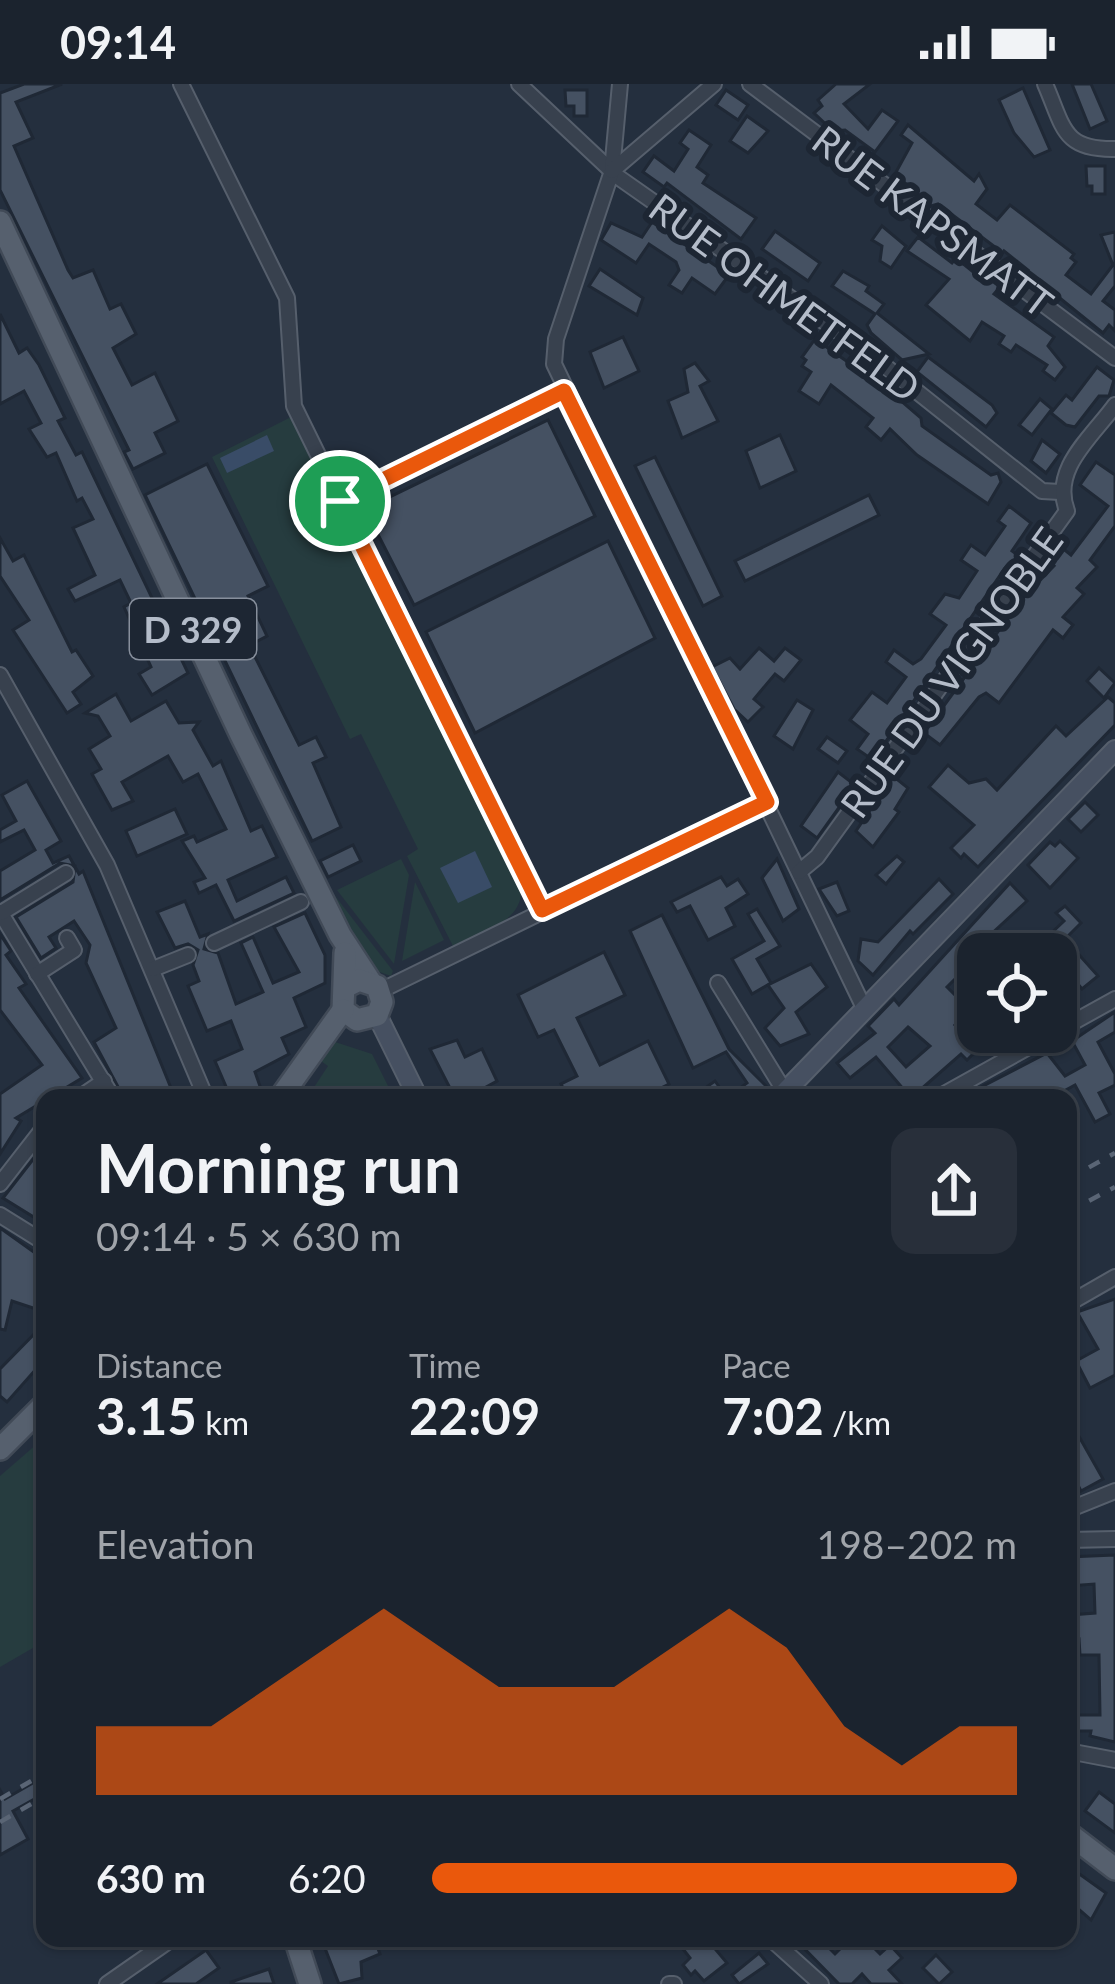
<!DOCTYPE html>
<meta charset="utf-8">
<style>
:root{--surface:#1b232e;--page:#282f3a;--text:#f1f3f6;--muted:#a0a4aa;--line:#39404a;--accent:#ea580c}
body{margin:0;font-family:Lato,sans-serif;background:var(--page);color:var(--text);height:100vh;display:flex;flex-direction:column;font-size:45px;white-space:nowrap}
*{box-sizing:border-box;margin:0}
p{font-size:39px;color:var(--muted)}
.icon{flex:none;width:66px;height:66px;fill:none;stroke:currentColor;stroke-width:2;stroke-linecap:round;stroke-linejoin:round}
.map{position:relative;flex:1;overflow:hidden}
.drawer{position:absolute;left:36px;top:1005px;width:1041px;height:858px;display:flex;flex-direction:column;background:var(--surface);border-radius:24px;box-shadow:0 3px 9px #0004,0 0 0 3px var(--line)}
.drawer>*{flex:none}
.fabs{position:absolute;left:957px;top:849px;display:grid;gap:24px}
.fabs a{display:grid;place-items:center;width:120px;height:120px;border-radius:24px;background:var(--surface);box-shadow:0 3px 9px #0004,0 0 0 3px var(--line);font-size:60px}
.pin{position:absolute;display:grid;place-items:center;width:102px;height:102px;color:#fff;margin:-51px;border:6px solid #fff;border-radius:50%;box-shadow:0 3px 12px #0007}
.round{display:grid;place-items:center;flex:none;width:126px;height:126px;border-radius:24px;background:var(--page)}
.summary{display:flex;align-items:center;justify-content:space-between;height:204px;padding:0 60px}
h1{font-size:66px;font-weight:700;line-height:90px}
.metrics{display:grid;grid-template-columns:repeat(3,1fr);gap:18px;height:204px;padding:12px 60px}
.metrics div{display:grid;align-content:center}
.metrics b{font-size:51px;font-weight:700}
.metrics small{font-size:33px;font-weight:400}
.metrics p{font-size:33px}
.chart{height:336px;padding:24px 60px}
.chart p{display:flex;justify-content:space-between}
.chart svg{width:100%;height:216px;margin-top:12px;fill:var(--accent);opacity:.7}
ul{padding:0 60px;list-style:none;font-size:39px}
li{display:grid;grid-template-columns:192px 144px 1fr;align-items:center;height:90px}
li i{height:30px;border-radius:15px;background:var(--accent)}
.status{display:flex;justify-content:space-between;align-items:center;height:84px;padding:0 60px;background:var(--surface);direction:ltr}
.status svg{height:33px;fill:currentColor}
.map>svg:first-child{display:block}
.green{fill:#263c3f}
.water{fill:#394c67}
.building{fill:#455162;stroke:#1f2835;stroke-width:3;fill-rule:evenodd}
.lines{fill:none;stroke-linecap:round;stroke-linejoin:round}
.street-casing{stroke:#565f6c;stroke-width:18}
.secondary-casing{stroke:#565f6c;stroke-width:22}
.primary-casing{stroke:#414a57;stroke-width:26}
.street{stroke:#38414e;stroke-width:14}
.secondary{stroke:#465061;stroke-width:18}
.primary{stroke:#56606e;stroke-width:21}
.rail{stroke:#5a6575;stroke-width:4.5;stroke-dasharray:12 12;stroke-linecap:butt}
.route-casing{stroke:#fff;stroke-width:24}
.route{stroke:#ea580c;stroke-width:15}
.labels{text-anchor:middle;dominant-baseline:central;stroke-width:12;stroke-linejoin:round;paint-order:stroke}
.shield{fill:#1d2633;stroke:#878f9c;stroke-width:3}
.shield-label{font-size:36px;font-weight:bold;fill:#b4bcc9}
.street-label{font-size:39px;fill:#b4bcc9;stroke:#1d2633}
</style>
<div class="status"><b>09:14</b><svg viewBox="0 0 49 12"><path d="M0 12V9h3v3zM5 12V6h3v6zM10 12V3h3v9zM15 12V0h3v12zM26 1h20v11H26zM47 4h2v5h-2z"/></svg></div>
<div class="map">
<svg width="1115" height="1900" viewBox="0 0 1115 1900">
<rect width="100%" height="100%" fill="#242f3e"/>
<g class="green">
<path d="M291,333L520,796C530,837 482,848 453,862L407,772L418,765L361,650L350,655L212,373Z"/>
<path d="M401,775L409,791L394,880L337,806Z"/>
<path d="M415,798L444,856L402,877Z"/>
<path d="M332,808L393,887L391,892L368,884Z"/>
<path d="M329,956L372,970L394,1014H307L328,982L318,975Z"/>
<path d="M45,1353V1557L0,1583V1392Z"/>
</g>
<g class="water">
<path d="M267,351L274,367L227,389L220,374Z"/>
<path d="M475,767L492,803L458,819L440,784Z"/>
</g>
<g class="building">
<path d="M24,0H62L16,18L33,54L14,62L68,186L73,194L93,186L110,225L121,220L136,250L113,264L132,301L155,289L178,337L155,349L165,369L133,385L124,368L129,366L0,106V9Z"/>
<path d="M836,0H870L844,20L868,45L882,26L898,37L875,68L845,46L833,47L814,29L822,22L818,16Z"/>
<path d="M1072,0H1091L1107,37L1090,45Z"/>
<path d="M1023,4L1050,66L1034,73L1014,49L999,16Z"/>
<path d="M565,6H587V32H574V22H566Z"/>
<path d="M726,6L748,21L738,36L716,21Z"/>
<path d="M747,32L768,47L748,69L730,57Z"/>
<path d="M908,41L974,97L979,90L987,105L976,120L997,136L1010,121L1074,170L1071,174L1076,178L1066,191L1091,210L1113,181L1101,151L1115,148V202L1103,217L1115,226V247L1109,241L1103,249L1035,194L1024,192L1028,186L1004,167L1000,173L995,163L938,120L931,122L895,90L912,59L901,51Z"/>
<path d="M689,46L711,61L697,83L708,91L703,99L756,134L741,155L667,99L664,103L643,88L654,72L674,87L688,65L680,59Z"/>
<path d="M1086,82H1105V110H1092V102H1087Z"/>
<path d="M652,138L729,191L715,210L692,194L682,209L669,201L679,186L676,178L649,160L636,179L601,156L611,139L642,153Z"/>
<path d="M882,142L906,162L891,184L880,177L882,162L872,156Z"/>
<path d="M775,147L820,179L808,197L762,165Z"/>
<path d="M918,153L952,179L956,174L982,195L985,191L1000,203L994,210L1054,253L1048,262L1065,283L1055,296L1043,287L1047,281L1016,261L1011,268L999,260L1004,252L982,238L970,257L926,221L949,195L907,167Z"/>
<path d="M600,185L643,214L637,231L589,202Z"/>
<path d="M843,187L869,202L866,207L884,220L877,229L929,270L902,276L871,249L867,241L875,230L832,202Z"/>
<path d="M0,230L19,269L27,264L39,281L65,334L58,337L76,371L82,368L188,589L152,611L139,590L151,583L124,523L131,519L120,496L75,517L68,505L95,491L73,444L93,435L82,414L77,417L56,369L47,373L29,345L41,339L24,307L0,320Z"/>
<path d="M623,253L639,287L604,304L590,268Z"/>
<path d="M815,255L892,309L921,334L922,342L991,391L998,389L1001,398L988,420L917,371L890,345L881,356L866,343L873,334L831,301L819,320L799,307L811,288L802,282L806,276L802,273Z"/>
<path d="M928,273L992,321L997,329L986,343L917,288Z"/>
<path d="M695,279L709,297L700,302L718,337L682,354L668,317L688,308L684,285Z"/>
<path d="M1097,283L1114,296L1109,312H1099L1075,343L1066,341L1051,329L1066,311L1072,316Z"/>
<path d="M1040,315L1052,325L1032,351L1019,341Z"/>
<path d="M548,336L595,432L414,521L365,425Z"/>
<path d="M780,351L796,387L760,404L746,367Z"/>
<path d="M1042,356L1060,370L1046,389L1031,377Z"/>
<path d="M655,373L722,512L703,522L635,382Z"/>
<path d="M1096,378L1115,391V442L1090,476L1097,483L1077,504L1084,510L1063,533L1073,541L1063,554L1053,546L999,619L986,609L979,613L940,661L924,649L1021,516L1054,482L1049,478L1061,463L1071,471L1108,422L1080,401Z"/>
<path d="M207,380L268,502L248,512L267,552L250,561L253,569L299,661L316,653L326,673L313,679L341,743L312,757L145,411Z"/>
<path d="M869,411L879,431L745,497L735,477Z"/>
<path d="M1009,422L1031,439L1012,467L1019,472L1005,484L873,676L857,665L868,650L850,636L872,608L887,619L906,593L886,578L894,566L913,580L921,575L946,541L930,530L945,510L959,514L977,487L961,476L971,461L985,471L1005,442L998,437Z"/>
<path d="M0,454L13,477L24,471L72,568L76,566L93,592L73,608L81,620L67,629L13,546L29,536L0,492Z"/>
<path d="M608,457L655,554L475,649L426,548Z"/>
<path d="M759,564L774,577L785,564L801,576L784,597L775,590L754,615L763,623L748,638L734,625L712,583L730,574L740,585Z"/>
<path d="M1099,584L1115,599L1104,614L1087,597Z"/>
<path d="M116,610L131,637L166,617L179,639L199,638L193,646L213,682L221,677L251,747L262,742L277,773L228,796L237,817L286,793L294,809L234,837L216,801L199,809L194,798L205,794L182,757L194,752L197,758L226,745L198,690L183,698L168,672L122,698L133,717L112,726L92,690L101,685L89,665L110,652L98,632L85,629Z"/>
<path d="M1108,613L1115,619V641L978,783L964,770L961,774L951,764L974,741L929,703L948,681L969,699L986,695L997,706L1056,642L1066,652Z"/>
<path d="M797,616L813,626L793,665L774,652Z"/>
<path d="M827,653L847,667L838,679L818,665Z"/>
<path d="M838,688L855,701L817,754L801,742Z"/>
<path d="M893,692L908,704L895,725L899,728L873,763L856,747Z"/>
<path d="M27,697L61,757L46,766L53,779L69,772L79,790L83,787L175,1014H124L94,958L116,944L86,879L90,861L74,837L49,853L56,864L41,874L16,833L73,798L75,782L60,779L0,816V787L35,766L24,746L0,758V746L16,737L2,711Z"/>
<path d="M1085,718L1098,731L1081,748L1068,735Z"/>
<path d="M175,725L187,750L137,772L126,747Z"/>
<path d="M1060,757L1078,774L1050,804L1028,781L1050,758L1055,762Z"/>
<path d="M353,761L361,777L328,793L320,777Z"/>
<path d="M897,772L904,778L886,800L876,791Z"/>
<path d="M777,775L799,825L783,837L762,794Z"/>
<path d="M721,793L727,802L738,795L748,810L726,824L735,842L708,856L690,822L677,828L671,818Z"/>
<path d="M939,795L953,810L913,850L910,847L873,891L858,877L861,855L878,858Z"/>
<path d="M837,798L849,827L837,832L819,805Z"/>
<path d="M1010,799L1027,817L988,853L1005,870H978V892L965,885L947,903L970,926L955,941L979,964L967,976L961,970L911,1014L876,973L850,994L837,979L875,949L868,942L894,915L899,921ZM908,943L930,962L906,983L888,963Z"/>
<path d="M185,817L200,853L208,850L204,865L218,869L236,920L263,908L241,859L253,853L273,899L299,888L274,843L305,829L325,871V899L294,914L306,943L282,954L289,970L255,988L261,1005L241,1014H231L215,977L242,965L231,937L207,947L188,902L199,897L193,881L198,866L188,860L175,864L157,828Z"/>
<path d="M1065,822L1081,839L1065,855L1098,892L1082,905L1043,857L1064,837L1056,829Z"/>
<path d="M757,825L780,862L757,875L771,899L752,910L732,875L764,857L748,830Z"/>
<path d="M662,831L729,965L769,1005L760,1014H727L747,999L726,968L693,984L630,847Z"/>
<path d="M0,850L11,867L6,871L26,900L19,904L82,994L16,1034L21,1037L0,1070V1010L42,981L0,926Z"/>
<path d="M604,868L625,911L577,934L600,981L648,957L669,1000L641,1014H568L561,1000L577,992L554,946L538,953L518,911Z"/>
<path d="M811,880L827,903L796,928L809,950L780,962L765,944L784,924L768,901Z"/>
<path d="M1115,928V948L1098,958L1115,990V1001L1099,1009L1110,1030L1095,1038L1075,1001L1051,1014H960L1047,969L1065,992L1085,981L1072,957Z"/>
<path d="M457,956L465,973L482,965L497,997L466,1014H455L430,965Z"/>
<path d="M715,997L727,1014H691Z"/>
<path d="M45,1060V1140L3,1114Z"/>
<path d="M0,1144L45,1176V1228L12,1217L5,1246L0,1245Z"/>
<path d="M1115,1215V1291L1090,1304L1076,1277L1098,1265L1077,1228Z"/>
<path d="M45,1239V1275L7,1318L0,1312V1285Z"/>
<path d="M1068,1333L1103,1395L1081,1407L1068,1382Z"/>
<path d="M1115,1471V1658L1090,1652L1091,1647H1068V1631H1100L1099,1571H1080L1079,1555L1071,1556L1070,1531L1095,1529L1094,1500L1068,1502V1473Z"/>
<path d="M45,1692V1709L13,1727L28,1755L0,1771V1706L5,1715Z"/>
<path d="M1099,1708L1115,1720V1749L1085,1727Z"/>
<path d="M1078,1789L1106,1809L1091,1836L1068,1816V1803Z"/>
<path d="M321,1854H374L380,1870L361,1878L362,1894L339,1900Z"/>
<path d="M687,1854H706L727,1879L704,1897L695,1887L691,1891L683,1881L690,1874L679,1860Z"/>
<path d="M794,1854H819L835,1870L851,1854H864L880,1870L890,1861L902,1874L889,1886L902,1900H871L862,1890L852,1900H839Z"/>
<path d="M206,1866L219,1884L196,1900H157Z"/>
<path d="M759,1869L768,1880L739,1900L732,1891Z"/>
<path d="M936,1871L952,1888L939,1900L923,1884Z"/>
<path d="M269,1885L274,1900H231V1898Z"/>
</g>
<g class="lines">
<defs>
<g id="street">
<path d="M181,0L287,214L294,322L542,826"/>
<path d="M519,0L618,93L866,267L1042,407L1060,408"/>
<path d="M620,0L612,87L556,255L554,280L865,926"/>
<path d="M750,0L1115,274"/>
<path d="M1045,0C1064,43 1062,66 1115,65"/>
<path d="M612,87L714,0"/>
<path d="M340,417L564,307"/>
<path d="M0,591L107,781L206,1014"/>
<path d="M799,788L817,773L1067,427C1051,385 1091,354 1115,321"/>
<path d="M0,828L113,1014"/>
<path d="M1,829L66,789"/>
<path d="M214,859L301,818"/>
<path d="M153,885L188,871"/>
<path d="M37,890L74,866L67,854"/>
<path d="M718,899L785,1008"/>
<path d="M380,907L767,718"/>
<path d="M79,1014L104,997"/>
<path d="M937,1014L1115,915"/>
<path d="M0,1100L45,1042"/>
<path d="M0,1131L45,1159"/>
<path d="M1068,1220L1115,1193"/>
<path d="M1068,1426L1115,1407"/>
<path d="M1068,1456L1115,1455"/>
<path d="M1068,1667L1115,1676"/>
<path d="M770,1854L821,1900"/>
<path d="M107,1900L173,1854"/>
<path d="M669,1900H674"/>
</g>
<g id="secondary">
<path d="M377,931L418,1014"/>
<path d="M779,1014L1115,666"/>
</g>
<g id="primary">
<path d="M0,138L241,651L340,851L370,897"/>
<path d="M345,869L343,926L357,936L377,931L382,918L377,902L359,896L345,903"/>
<path d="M280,1014L343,926"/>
<path d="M0,1365L45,1320"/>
<path d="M1068,1749L1115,1785"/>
<path d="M295,1854L310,1900"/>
</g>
</defs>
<use href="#street" class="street-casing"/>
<use href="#secondary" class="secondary-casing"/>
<use href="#primary" class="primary-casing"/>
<use href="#street" class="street"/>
<use href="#secondary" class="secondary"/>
<use href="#primary" class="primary"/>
<g class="rail">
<path d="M1068,1095L1115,1069"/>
<path d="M1068,1128L1115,1103"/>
<path d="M0,1715L45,1689"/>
<path d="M0,1738L45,1712"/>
</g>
</g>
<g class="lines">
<defs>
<path id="route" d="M564,307L767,718L542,826L340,417Z"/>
</defs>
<use href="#route" class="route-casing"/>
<use href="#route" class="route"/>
</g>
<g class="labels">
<rect class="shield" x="130" y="515" width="126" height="60" rx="9"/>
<g class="shield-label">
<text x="193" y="545">D 329</text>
</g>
<g class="street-label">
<text transform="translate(933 137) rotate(37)">RUE KAPSMATT</text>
<text transform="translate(785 213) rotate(36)">RUE OHMETFELD</text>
<text transform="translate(951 588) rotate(-54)">RUE DU VIGNOBLE</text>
</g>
</g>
</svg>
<div class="fabs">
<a><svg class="icon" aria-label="locate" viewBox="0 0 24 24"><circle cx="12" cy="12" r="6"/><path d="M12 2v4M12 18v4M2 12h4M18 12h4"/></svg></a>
</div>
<div class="pin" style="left:340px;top:417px;background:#1e9e55"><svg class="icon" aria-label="arrive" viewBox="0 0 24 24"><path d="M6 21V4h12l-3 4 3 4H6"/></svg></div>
<section class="drawer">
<div class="summary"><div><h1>Morning run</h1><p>09:14 · 5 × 630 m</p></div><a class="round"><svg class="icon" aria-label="share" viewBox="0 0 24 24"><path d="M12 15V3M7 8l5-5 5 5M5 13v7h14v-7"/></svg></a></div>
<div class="metrics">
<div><p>Distance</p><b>3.15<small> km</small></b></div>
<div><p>Time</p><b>22:09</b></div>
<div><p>Pace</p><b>7:02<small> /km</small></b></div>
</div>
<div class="chart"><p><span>Elevation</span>198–202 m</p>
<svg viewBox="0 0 160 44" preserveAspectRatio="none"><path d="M0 44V30L10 30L20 30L30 22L40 14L50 6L60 14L70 22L80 22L90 22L100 14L110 6L120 14L130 30L140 38L150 30L160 30V44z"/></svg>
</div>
<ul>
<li><b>630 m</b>6:20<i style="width:100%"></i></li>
</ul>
</section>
</div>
